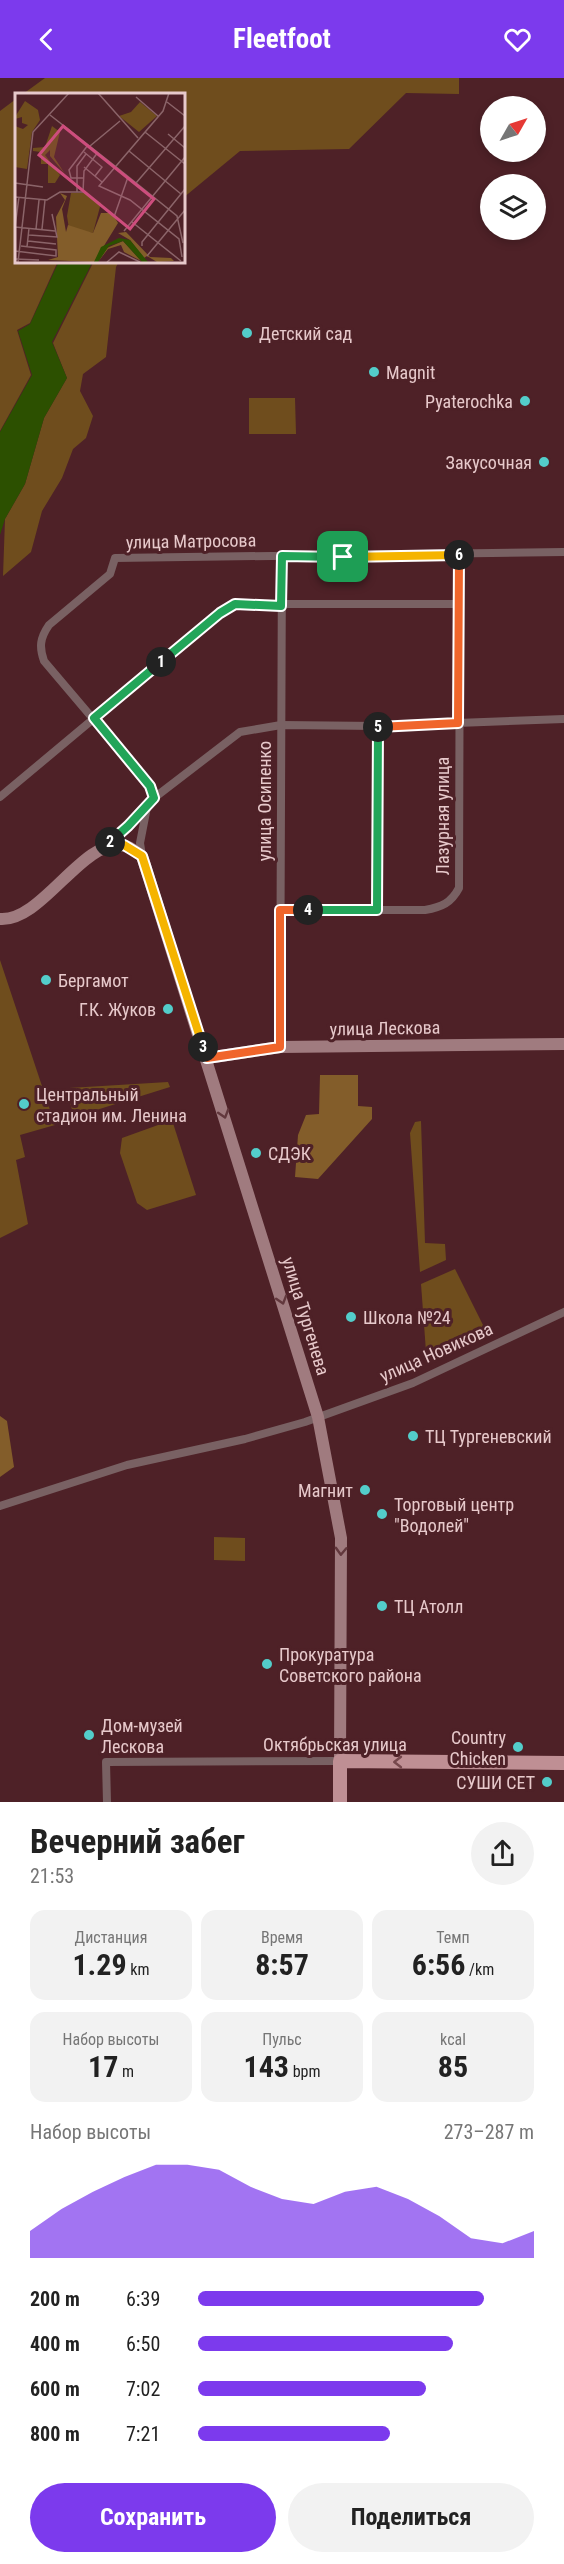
<!DOCTYPE html>
<html lang="ru">
<meta charset="utf-8">
<style>
:root{--surface:#fff;--page:#f2f2f2;--text:#222;--muted:#767676;--accent:#7c3aed}
body{margin:0;font-family:"Roboto Condensed",sans-serif;background:var(--page);color:var(--text);height:100vh;display:flex;flex-direction:column;font-size:22px;white-space:nowrap}
*{box-sizing:border-box;margin:0}
p{font-size:20px;color:var(--muted)}
.icon{flex:none;width:33px;height:33px;fill:none;stroke:currentColor;stroke-width:2;stroke-linecap:round;stroke-linejoin:round}
.map{position:relative;height:1724px;overflow:hidden}
.details{display:flex;flex-direction:column;background:var(--surface);flex:1}
.details>*{flex:none}
.needle{width:39px;rotate:51deg}
.buttons{position:absolute;left:480px;top:18px;display:grid;gap:12px}
.buttons a{display:grid;place-items:center;width:66px;height:66px;border-radius:50%;background:var(--surface);box-shadow:0 3px 9px #0003;font-size:30px}
.pin{position:absolute;display:grid;place-items:center;width:51px;height:51px;color:#fff;margin:-26px;border-radius:12px;box-shadow:0 3px 9px #0006}
.km{position:absolute;width:30px;height:30px;margin:-15px;border-radius:50%;background:#222;color:#fff;font-size:16px;line-height:30px;text-align:center}
.round{display:grid;place-items:center;flex:none;width:63px;height:63px;border-radius:32px;background:var(--page)}
.headline{display:flex;align-items:center;justify-content:space-between;height:102px;padding:0 30px}
h1{font-size:33px;font-weight:700;line-height:45px}
.stats{display:grid;grid-template-columns:repeat(3,1fr);gap:9px;height:102px;padding:6px 30px}
.stats div{display:grid;align-content:center;border-radius:15px;background:var(--page);text-align:center}
.stats b{font-size:30px;font-weight:700}
.stats small{font-size:16px;font-weight:400}
.stats p{font-size:16px}
.chart{height:168px;padding:12px 30px}
.chart p{display:flex;justify-content:space-between}
.chart svg{width:100%;height:108px;margin-top:6px;fill:var(--accent);opacity:.7}
.primary-button{display:flex;gap:12px;margin-top:auto;padding:12px 30px}
.primary-button a{flex:1;height:69px;border-radius:36px;background:var(--accent);color:#fff;font-size:24px;font-weight:700;line-height:69px;text-align:center}
.primary-button a+a{background:var(--page);color:var(--text)}
ul{padding:0 30px;list-style:none;font-size:20px}
li{display:grid;grid-template-columns:96px 72px 1fr;align-items:center;height:45px}
li i{height:15px;border-radius:8px;background:var(--accent)}
header{display:flex;justify-content:space-between;align-items:center;height:78px;padding:0 30px;background:var(--accent);color:#fff;font-size:27px;font-weight:700}
.map>svg:first-child{display:block}
.green{fill:#6f4d1d}
.forest{fill:#835d2a}
.water{fill:#2c5000}
.lines{fill:none;stroke-linecap:round;stroke-linejoin:round}
.street{stroke:#796163;stroke-width:8}
.secondary{stroke:#a07b7f;stroke-width:12}
.primary{stroke:#bf8f94;stroke-width:14}
.oneway{stroke:#62383d}
.oneway2{stroke:#76484d}
.split-1-casing{stroke:#fff;stroke-width:12}
.split-2-casing{stroke:#fff;stroke-width:12}
.split-3-casing{stroke:#fff;stroke-width:12}
.split-4-casing{stroke:#fff;stroke-width:12}
.split-5-casing{stroke:#fff;stroke-width:12}
.split-6-casing{stroke:#fff;stroke-width:12}
.split-7-casing{stroke:#fff;stroke-width:12}
.split-1{stroke:#22a559;stroke-width:8}
.split-2{stroke:#22a559;stroke-width:8}
.split-3{stroke:#f5b400;stroke-width:8}
.split-4{stroke:#f0652b;stroke-width:8}
.split-5{stroke:#22a559;stroke-width:8}
.split-6{stroke:#f0652b;stroke-width:8}
.split-7{stroke:#f5b400;stroke-width:8}
.poi-dot{fill:#53cdca;stroke:#4e2127;stroke-width:2}
.labels{text-anchor:middle;dominant-baseline:central;stroke-width:6;stroke-linejoin:round;paint-order:stroke}
.poi-label{font-size:18px;fill:#e7c9cb;stroke:#4e2127;text-anchor:start}
.street-label{font-size:18px;fill:#e7c9cb;stroke:#4e2127}
.inset-road{fill:none;stroke:#8b6469;stroke-width:1.5}
.view{fill:#cd4d7d;fill-opacity:0.15;stroke:#cd4d7d;stroke-width:3}
.inset-edge{fill:none;stroke:#e7c9cb;stroke-width:3}
</style>
<header><svg class="icon" aria-label="back" viewBox="0 0 24 24"><path d="M15 5l-7 7 7 7"/></svg>Fleetfoot<svg class="icon" aria-label="heart" viewBox="0 0 24 24"><path d="M12 20l-8-8c-3-5 5-10 8-4 3-6 11-1 8 4z"/></svg></header>
<div class="map">
<svg width="564" height="1724" viewBox="0 0 564 1724">
<rect width="100%" height="100%" fill="#4e2127"/>
<g class="green">
<path d="M45,0H459V16L406,15L349,71L240,73L183,120V16H23Z"/>
<path d="M16,21V183H58L30,245L17,252L31,297L0,353V33Z"/>
<path d="M94,183H119L116,189L106,279L83,296L80,313L93,338L86,360L73,371L62,400L42,433L31,474L3,498L5,441L25,406L44,340L67,300L53,265Z"/>
<path d="M249,320H295L296,356H249Z"/>
<path d="M0,882L55,1047L20,1057L25,1079L16,1082L28,1146L0,1160Z"/>
<path d="M168,1004L170,1009L74,1039L68,1017L69,1010Z"/>
<path d="M172,1042L196,1117L147,1132L137,1125L120,1075L122,1060Z"/>
<path d="M421,1043L425,1165L445,1166L446,1182L420,1194L410,1055L415,1044Z"/>
<path d="M455,1191L488,1257L427,1287L421,1206Z"/>
<path d="M214,1459L245,1460V1483L214,1482Z"/>
</g>
<g class="forest">
<path d="M320,997H358V1028L372,1029V1041L318,1101L295,1099L298,1057L306,1037L319,1036Z"/>
<path d="M0,1338L7,1343L14,1389L0,1399Z"/>
</g>
<path class="water" d="M59,183H93L52,264L67,300L44,340L25,406L5,441L0,457V354L32,297L18,253L30,246Z"/>
<g class="lines">
<g class="street">
<path d="M0,719L220,535L235,526H459"/>
<path d="M154,720L150,708L44,583C39,569 40,560 49,547L110,496L115,480L564,474"/>
<path d="M104,769L128,748L154,720L240,654L281,647L378,648L564,641"/>
<path d="M142,778L140,765L147,729"/>
<path d="M280,832H425C442,829 451,825 459,810L460,477"/>
<path d="M377,832L378,648"/>
<path d="M280,969L282,478"/>
<path d="M0,1428L127,1387L245,1361L305,1344L413,1305L564,1234"/>
<path d="M107,1724L106,1684L340,1683"/>
</g>
<g class="secondary">
<path d="M0,841C42,844 82,761 123,767C131,769 136,774 142,778L318,1339L341,1460L340,1683"/>
<path d="M207,980L280,969L564,966"/>
</g>
<path class="primary" d="M340,1724V1683L564,1685"/>
</g>
<defs><path id="oneway-chevron" d="M-2-3.5L2.5 0L-2 3.5" fill="none" stroke-width="1.6" stroke-linecap="round" stroke-linejoin="round" transform="scale(1.5)"/></defs>
<g class="oneway">
<use href="#oneway-chevron" transform="translate(224 1036) rotate(73)"/>
<use href="#oneway-chevron" transform="translate(282 1222) rotate(73)"/>
<use href="#oneway-chevron" transform="translate(341 1473) rotate(92)"/>
</g>
<use class="oneway2" href="#oneway-chevron" transform="translate(398 1684) rotate(-180)"/>
<g class="lines">
<defs>
<path id="split-1" d="M161,584L220,535L235,526L281,528L282,478L343,479"/>
<path id="split-2" d="M110,764L128,748L154,720L150,708L94,640L161,584"/>
<path id="split-3" d="M110,764L103,769L124,767L142,778L203,969"/>
<path id="split-4" d="M203,969L207,980L280,969V832H308"/>
<path id="split-5" d="M308,832H377L378,649"/>
<path id="split-6" d="M378,649L458,645L459,477"/>
<path id="split-7" d="M343,479L459,477"/>
</defs>
<use href="#split-1" class="split-1-casing"/>
<use href="#split-2" class="split-2-casing"/>
<use href="#split-3" class="split-3-casing"/>
<use href="#split-4" class="split-4-casing"/>
<use href="#split-5" class="split-5-casing"/>
<use href="#split-6" class="split-6-casing"/>
<use href="#split-7" class="split-7-casing"/>
<use href="#split-1" class="split-1"/>
<use href="#split-2" class="split-2"/>
<use href="#split-3" class="split-3"/>
<use href="#split-4" class="split-4"/>
<use href="#split-5" class="split-5"/>
<use href="#split-6" class="split-6"/>
<use href="#split-7" class="split-7"/>
</g>
<g class="poi-dot">
<circle cx="247" cy="255" r="6"/>
<circle cx="374" cy="294" r="6"/>
<circle cx="525" cy="323" r="6"/>
<circle cx="544" cy="384" r="6"/>
<circle cx="46" cy="902" r="6"/>
<circle cx="168" cy="931" r="6"/>
<circle cx="24" cy="1026" r="6"/>
<circle cx="256" cy="1075" r="6"/>
<circle cx="351" cy="1239" r="6"/>
<circle cx="413" cy="1358" r="6"/>
<circle cx="365" cy="1412" r="6"/>
<circle cx="382" cy="1436" r="6"/>
<circle cx="382" cy="1528" r="6"/>
<circle cx="267" cy="1586" r="6"/>
<circle cx="89" cy="1657" r="6"/>
<circle cx="518" cy="1669" r="6"/>
<circle cx="547" cy="1704" r="6"/>
</g>
<g class="labels">
<g class="poi-label">
<text x="259" y="255">Детский сад</text>
<text x="386" y="294">Magnit</text>
<text x="513" y="323" text-anchor="end">Pyaterochka</text>
<text x="532" y="384" text-anchor="end">Закусочная</text>
<text x="58" y="902">Бергамот</text>
<text x="156" y="931" text-anchor="end">Г.К. Жуков</text>
<text x="36" y="1016">Центральный<tspan x="36" dy="21">стадион им. Ленина</tspan></text>
<text x="268" y="1075">СДЭК</text>
<text x="363" y="1239">Школа №24</text>
<text x="425" y="1358">ТЦ Тургеневский</text>
<text x="353" y="1412" text-anchor="end">Магнит</text>
<text x="394" y="1426">Торговый центр<tspan x="394" dy="21">"Водолей"</tspan></text>
<text x="394" y="1528">ТЦ Атолл</text>
<text x="279" y="1576">Прокуратура<tspan x="279" dy="21">Советского района</tspan></text>
<text x="101" y="1647">Дом-музей<tspan x="101" dy="21">Лескова</tspan></text>
<text x="506" y="1659" text-anchor="end">Country<tspan x="506" dy="21">Chicken</tspan></text>
<text x="535" y="1704" text-anchor="end">СУШИ СЕТ</text>
</g>
<g class="street-label">
<text transform="translate(191 463) rotate(-1)">улица Матросова</text>
<text transform="translate(264 723) rotate(-90)">улица Осипенко</text>
<text transform="translate(442 738) rotate(-90)">Лазурная улица</text>
<text transform="translate(385 950) rotate(-1)">улица Лескова</text>
<text transform="translate(306 1238) rotate(73)">улица Тургенева</text>
<text transform="translate(436 1274) rotate(-24)">улица Новикова</text>
<text x="335" y="1666">Октябрьская улица</text>
</g>
</g>
<g transform="translate(15 15)">
<rect width="170" height="170" fill="#4e2127"/>
<path d="M10,8L23,17L25,27L17,39L12,76L0,74V33L8,36L13,32L7,30V24L0,26V24ZM125,9L142,23L124,39L104,23L116,19ZM37,33L45,39L39,64L50,81L35,63V57L30,62L45,82L40,90H33V71H26V59L18,58V55L30,54ZM56,100H70L86,110L78,140L54,136L52,123Z" fill="#6f4d1d"/>
<path d="M45,100L52,103L47,116L51,139L53,132L78,140L86,120H97L103,130L79,169L33,167L43,164L41,124L50,107ZM111,139L135,164L156,165L159,168L142,169L132,163L129,165L115,147L103,140ZM108,148L126,168L109,159L106,152L93,156L83,169L92,155Z" fill="#835d2a"/>
<path d="M104,145L115,147L133,169H127L108,148L94,153L83,169H79L86,154Z" fill="#2c5000"/>
<path class="inset-road" d="M83,0L123,45M154,0L148,18L84,93L115,107L164,146L167,164M121,4L143,23M152,9L170,23M35,22L100,73M130,39L170,71M153,41L170,55M75,53L105,28M114,58L166,101M69,59L87,74L80,83M100,73L162,123L168,150M69,74L87,89M69,85H56L54,77L73,52M0,90L28,94M121,90L170,33M62,99V73L71,61M0,104L32,107L45,99H68L69,78L83,59M127,116L170,64M99,124L113,84M117,129L166,168M0,134L40,138M0,134L4,104M21,136L24,107M27,136L30,107M109,138L127,116M14,142L42,144L37,121M13,148L41,151M127,153V149L170,96M12,154L14,135M0,158L41,163V157L6,153M132,163L170,117M0,166L24,167M3,169L18,39L54,0M92,169L104,159L125,169"/>
<path class="view" d="M48,33L139,106L115,136L24,62Z"/>
<rect width="170" height="170" class="inset-edge"/>
</g>
</svg>
<div class="buttons">
<a><svg class="needle" viewBox="-14 -14 28 28"><path d="M0-13l5 13h-10z" fill="#e53935"/><path d="M0 13l5-13h-10z" fill="#767676"/></svg></a>
<a><svg class="icon" aria-label="layers" viewBox="0 0 24 24"><path d="M12 4l9 5-9 5-9-5zM3 14l9 5 9-5"/></svg></a>
</div>
<div class="pin" style="left:343px;top:479px;background:#1e9e55"><svg class="icon" aria-label="arrive" viewBox="0 0 24 24"><path d="M6 21V4h12l-3 4 3 4H6"/></svg></div>
<b class="km" style="left:161px;top:584px">1</b>
<b class="km" style="left:110px;top:764px">2</b>
<b class="km" style="left:203px;top:969px">3</b>
<b class="km" style="left:308px;top:832px">4</b>
<b class="km" style="left:378px;top:649px">5</b>
<b class="km" style="left:459px;top:477px">6</b>
</div>
<section class="details">
<div class="headline"><div><h1>Вечерний забег</h1><p>21:53</p></div><a class="round"><svg class="icon" aria-label="share" viewBox="0 0 24 24"><path d="M12 15V3M7 8l5-5 5 5M5 13v7h14v-7"/></svg></a></div>
<div class="stats">
<div><p>Дистанция</p><b>1.29<small> km</small></b></div>
<div><p>Время</p><b>8:57</b></div>
<div><p>Темп</p><b>6:56<small> /km</small></b></div>
</div>
<div class="stats">
<div><p>Набор высоты</p><b>17<small> m</small></b></div>
<div><p>Пульс</p><b>143<small> bpm</small></b></div>
<div><p>kcal</p><b>85</b></div>
</div>
<div class="chart"><p><span>Набор высоты</span>273–287 m</p>
<svg viewBox="0 0 160 44" preserveAspectRatio="none"><path d="M0 44V33L10 24L20 17L30 11L40 6L50 6L60 8L70 15L80 20L90 22L100 17L110 15L120 20L130 27L140 36L150 38L160 33V44z"/></svg>
</div>
<ul>
<li><b>200 m</b>6:39<i style="width:85%"></i></li>
<li><b>400 m</b>6:50<i style="width:76%"></i></li>
<li><b>600 m</b>7:02<i style="width:68%"></i></li>
<li><b>800 m</b>7:21<i style="width:57%"></i></li>
</ul>
<div class="primary-button"><a>Сохранить</a><a>Поделиться</a></div>
</section>
